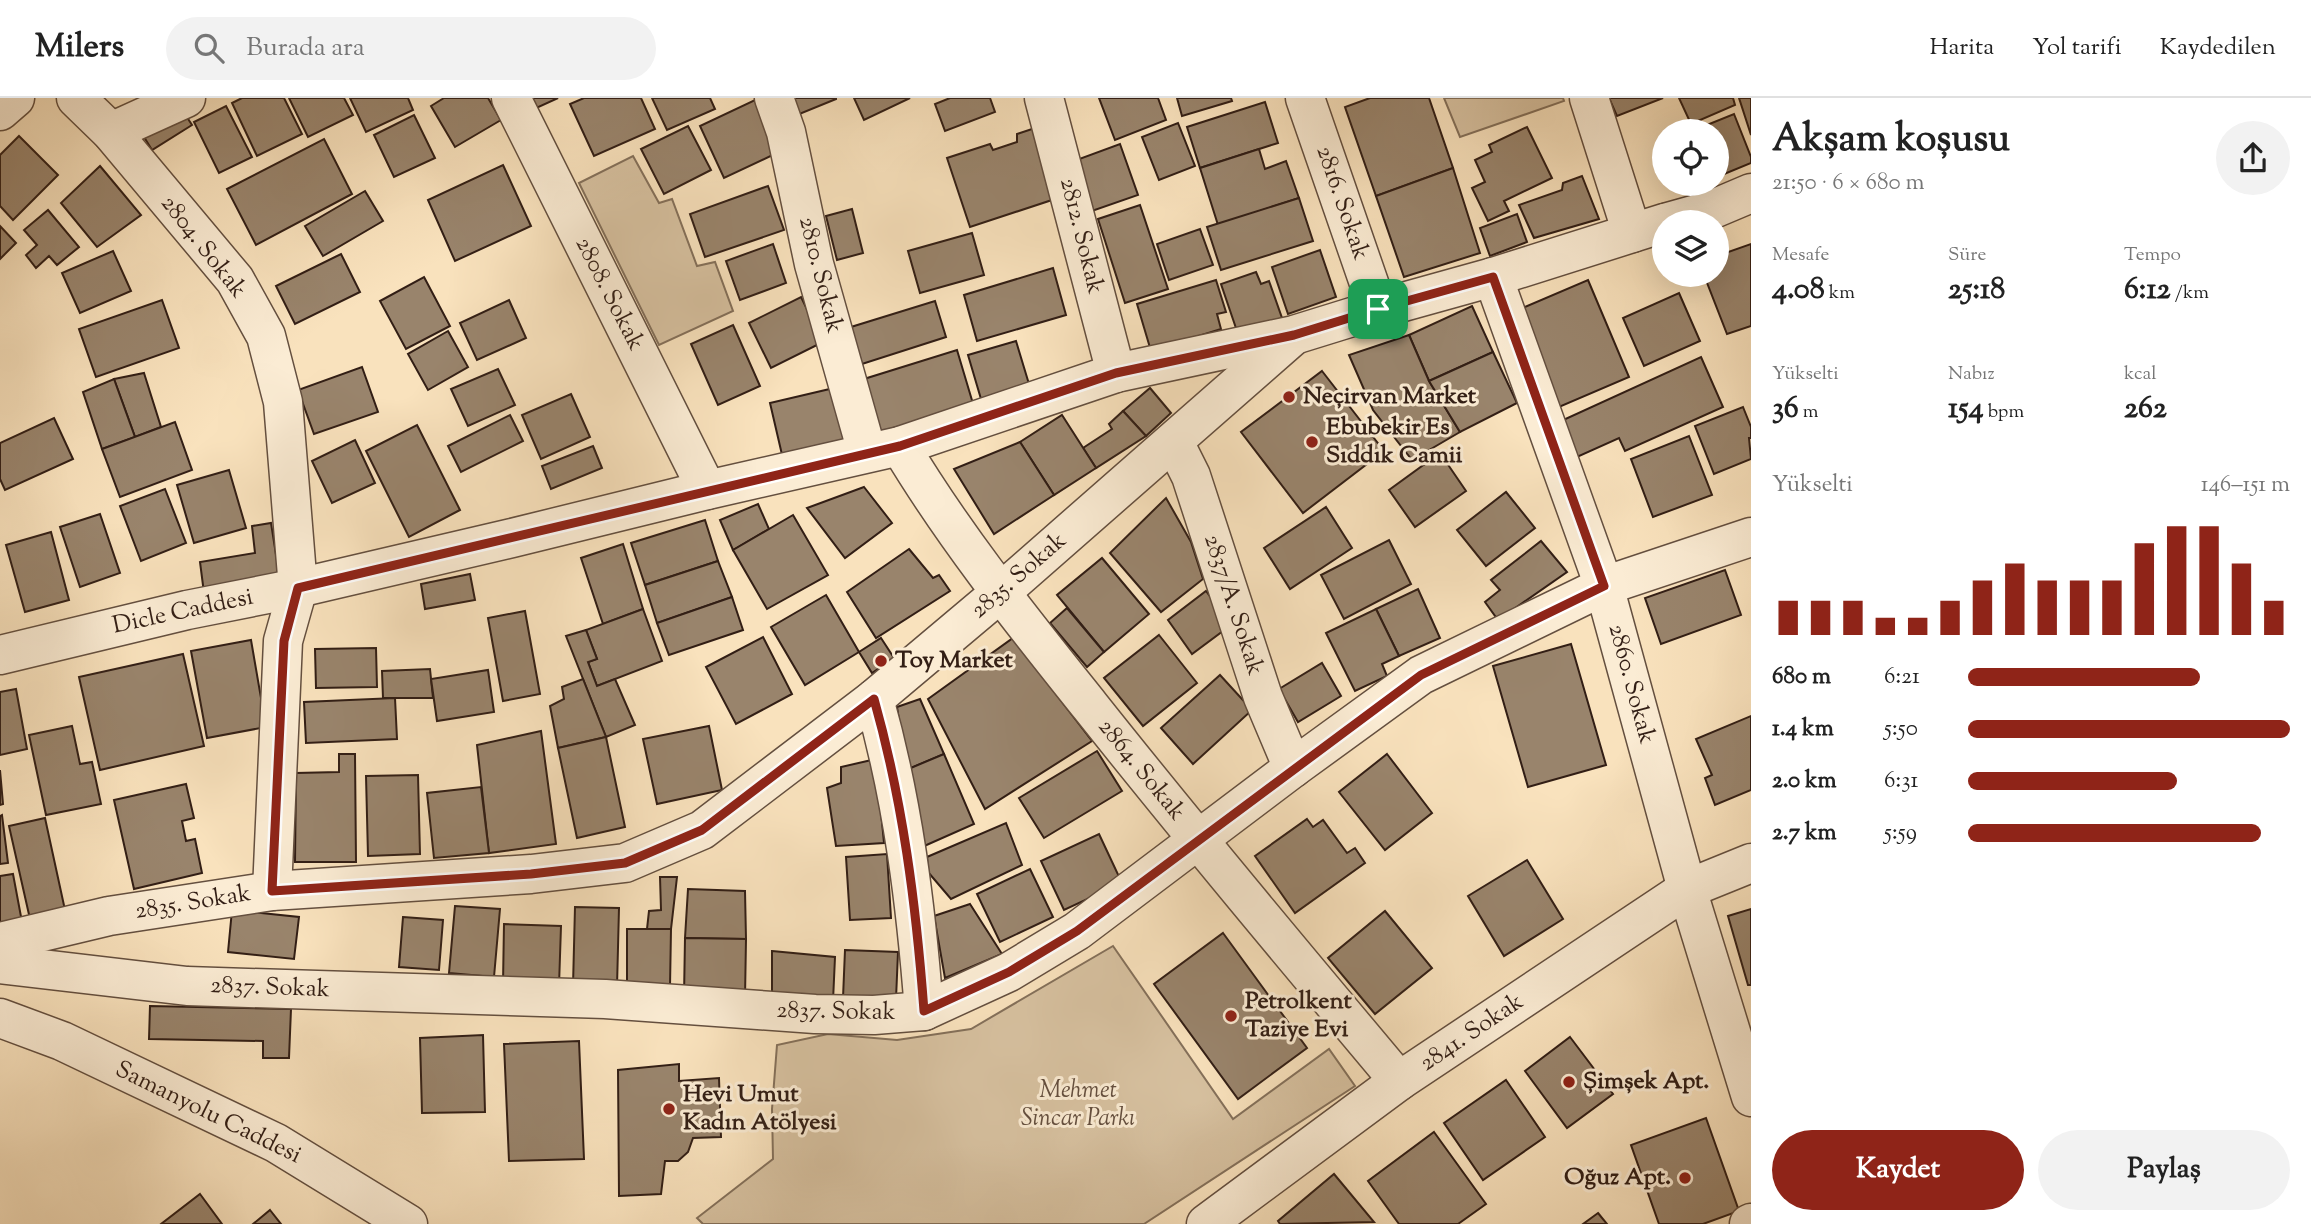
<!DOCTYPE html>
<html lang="tr">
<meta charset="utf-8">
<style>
:root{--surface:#fff;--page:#f2f2f2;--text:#222;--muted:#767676;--line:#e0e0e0;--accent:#8f2418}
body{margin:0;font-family:"Sorts Mill Goudy",serif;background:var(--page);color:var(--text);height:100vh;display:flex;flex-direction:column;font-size:26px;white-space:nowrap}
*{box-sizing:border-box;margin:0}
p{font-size:23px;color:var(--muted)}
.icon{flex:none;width:38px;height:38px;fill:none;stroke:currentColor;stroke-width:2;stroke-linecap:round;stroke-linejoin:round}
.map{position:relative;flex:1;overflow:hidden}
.side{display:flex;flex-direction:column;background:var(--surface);width:560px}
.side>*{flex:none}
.buttons{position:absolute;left:1652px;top:21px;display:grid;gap:14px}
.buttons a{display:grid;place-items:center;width:77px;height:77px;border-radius:50%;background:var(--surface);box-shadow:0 7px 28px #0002;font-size:35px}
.pin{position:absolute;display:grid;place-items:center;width:60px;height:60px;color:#fff;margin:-30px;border-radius:14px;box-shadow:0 4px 10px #0006}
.round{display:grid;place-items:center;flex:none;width:74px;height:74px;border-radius:37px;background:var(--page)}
.head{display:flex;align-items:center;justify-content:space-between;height:119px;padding:0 21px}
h1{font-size:38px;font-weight:800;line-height:52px}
.stats{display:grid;grid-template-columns:repeat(3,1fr);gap:10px;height:119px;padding:7px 21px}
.stats div{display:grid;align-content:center}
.stats b{font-size:30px;font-weight:800}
.stats small{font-size:19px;font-weight:400}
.stats p{font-size:19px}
.chart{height:196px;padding:14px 21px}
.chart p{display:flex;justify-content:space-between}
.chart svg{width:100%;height:126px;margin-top:7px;stroke:var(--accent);stroke-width:6}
.primary-button{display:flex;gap:14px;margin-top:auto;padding:14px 21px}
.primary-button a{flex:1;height:80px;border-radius:42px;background:var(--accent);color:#fff;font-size:28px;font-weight:800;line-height:80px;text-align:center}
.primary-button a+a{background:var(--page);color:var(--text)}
ul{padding:0 21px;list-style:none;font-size:23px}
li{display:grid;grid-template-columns:112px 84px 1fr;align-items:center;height:52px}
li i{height:18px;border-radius:9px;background:var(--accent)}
header{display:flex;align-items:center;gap:42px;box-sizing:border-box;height:98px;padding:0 35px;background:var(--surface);border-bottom:2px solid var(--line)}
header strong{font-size:33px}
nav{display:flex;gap:38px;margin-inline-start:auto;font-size:24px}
.search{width:490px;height:63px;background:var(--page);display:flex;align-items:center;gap:18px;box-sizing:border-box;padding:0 24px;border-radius:38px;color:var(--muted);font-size:26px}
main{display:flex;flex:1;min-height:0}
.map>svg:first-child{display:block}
.green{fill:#d7c1a0;stroke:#84705a;stroke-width:2}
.building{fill:#99846c;stroke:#321e15;stroke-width:2}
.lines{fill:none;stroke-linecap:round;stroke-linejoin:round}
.minor-casing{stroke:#644f3f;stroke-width:41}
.minor{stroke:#fbecd4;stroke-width:38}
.route-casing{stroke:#fff;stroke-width:14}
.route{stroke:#8f2418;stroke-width:9}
.poi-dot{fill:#8f2418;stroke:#fbecd4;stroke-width:2.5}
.labels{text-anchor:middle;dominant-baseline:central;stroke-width:6;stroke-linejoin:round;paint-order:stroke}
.street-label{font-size:24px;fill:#321e15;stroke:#fbecd4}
.poi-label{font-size:24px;font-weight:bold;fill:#321e15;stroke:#fbecd4;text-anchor:start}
.park-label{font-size:24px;font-style:italic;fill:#644f3f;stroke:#fbecd4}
</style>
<header>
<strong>Milers</strong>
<div class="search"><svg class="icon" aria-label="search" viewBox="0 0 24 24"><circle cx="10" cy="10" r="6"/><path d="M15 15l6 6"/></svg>Burada ara</div>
<nav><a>Harita</a><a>Yol tarifi</a><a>Kaydedilen</a></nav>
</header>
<main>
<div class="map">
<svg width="1751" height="1126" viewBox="0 0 1751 1126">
<rect width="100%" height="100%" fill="#f9e2bd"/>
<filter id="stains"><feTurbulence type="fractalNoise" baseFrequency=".00286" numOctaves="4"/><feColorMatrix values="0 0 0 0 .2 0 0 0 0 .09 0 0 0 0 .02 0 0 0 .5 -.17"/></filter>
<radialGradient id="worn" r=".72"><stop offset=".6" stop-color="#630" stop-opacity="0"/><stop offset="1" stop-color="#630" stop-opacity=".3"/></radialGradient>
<g class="green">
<path d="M1444,0H1563L1564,3L1460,39Z"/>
<path d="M633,58L659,105L672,101L697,168L715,164L733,213L659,247L579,85Z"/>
<path d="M1113,848L1233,1021L1329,951L1355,988L1144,1126H703L697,1120L773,1061L772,1011L777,947L828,936L897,942L971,931Z"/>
</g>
<g class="building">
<path d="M242,0H284L302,36L257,58L232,5Z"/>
<path d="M289,0H344L353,17L308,39Z"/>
<path d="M350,0H408L413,12L366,34Z"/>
<path d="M444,0H488L501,22L455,49L431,8Z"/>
<path d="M527,0H558L532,12Z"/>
<path d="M584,0H641L655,31L594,58L570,6Z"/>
<path d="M652,0H710L715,11L667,32Z"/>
<path d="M790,0H836V1L797,17Z"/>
<path d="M854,0H910L864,22Z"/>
<path d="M950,0H990L995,14L945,33L935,6Z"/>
<path d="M1099,0H1158L1166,22L1115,42Z"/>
<path d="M1177,0H1231L1232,3L1182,18Z"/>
<path d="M1370,0H1429L1453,70L1376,98L1345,9Z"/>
<path d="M1609,0H1663L1617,18Z"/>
<path d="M1679,0H1733L1735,7L1691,26Z"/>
<path d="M1739,0H1751V37Z"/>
<path d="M755,2L779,54L724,80L700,28Z"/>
<path d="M1265,4L1278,45L1200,70L1187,29Z"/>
<path d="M226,8L252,59L219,75L194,24Z"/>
<path d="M181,10L192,27L152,52L141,34Z"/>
<path d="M1734,16L1751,59V65L1717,79V33H1692Z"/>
<path d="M414,17L435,60L394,79L374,37Z"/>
<path d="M1178,25L1195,68L1159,82L1142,39Z"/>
<path d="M688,28L711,72L664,96L641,51Z"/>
<path d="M1038,29L1061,99L970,129L947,60L990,46L993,52L1017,44V36Z"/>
<path d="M1527,29L1552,80L1504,103L1509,113L1488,123L1472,90L1485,84L1475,62L1492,54L1489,47Z"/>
<path d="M19,38L58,77L13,122L0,108V57Z"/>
<path d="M324,41L352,96L256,147L227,91Z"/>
<path d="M1120,46L1138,97L1089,114L1071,64Z"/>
<path d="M1259,51L1265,71L1286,63L1299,100L1218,127L1200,70Z"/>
<path d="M503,67L531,128L455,163L428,102Z"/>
<path d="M100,68L141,117L97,149L61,105Z"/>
<path d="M1453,70L1480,155L1404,179L1376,98Z"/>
<path d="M1582,78L1599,121L1534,140L1519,107L1562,92L1563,85Z"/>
<path d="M768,88L784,132L705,159L690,116Z"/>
<path d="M365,93L383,123L323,158L305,128Z"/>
<path d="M1299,100L1313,143L1221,172L1207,129Z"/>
<path d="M1140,107L1168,191L1125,205L1098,121Z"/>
<path d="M852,111L863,155L837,162L826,118Z"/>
<path d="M48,112L79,149L57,167L49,158L36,170L26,157L37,147L24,132Z"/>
<path d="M1517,116L1527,144L1490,158L1480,130Z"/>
<path d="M0,128L16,145L0,161Z"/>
<path d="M1200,131L1213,167L1169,182L1157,146Z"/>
<path d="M972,135L984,177L920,195L908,153Z"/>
<path d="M773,146L786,185L740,202L726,163Z"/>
<path d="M1751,146V228L1727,236L1704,177H1717V158Z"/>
<path d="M1320,152L1336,199L1288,216L1272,169Z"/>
<path d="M113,153L131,193L80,215L62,175Z"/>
<path d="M341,156L360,194L295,226L276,188Z"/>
<path d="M1053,170L1066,217L977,243L964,197Z"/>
<path d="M1256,174L1261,186L1269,183L1282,220L1238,236L1221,186Z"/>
<path d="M424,179L450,228L406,251L380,203Z"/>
<path d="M1216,182L1226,214L1217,216L1221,231L1151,253L1137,206Z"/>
<path d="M1588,182L1629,279L1559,309L1518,212Z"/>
<path d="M1679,195L1700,243L1644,268L1623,220Z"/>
<path d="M801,199L823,244L771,270L749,225Z"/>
<path d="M162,202L179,250L96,279L79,231Z"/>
<path d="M509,202L526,240L477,262L460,225Z"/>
<path d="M935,203L946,239L862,266L851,229Z"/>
<path d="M1472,208L1493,254L1429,283L1409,237Z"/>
<path d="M733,227L760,288L718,307L691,246Z"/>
<path d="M448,233L468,269L428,292L408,256Z"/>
<path d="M1409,237L1429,283L1460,334L1412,362L1373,312L1349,257Z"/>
<path d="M1016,243L1029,286L981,301L968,257Z"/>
<path d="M957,252L974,309L882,338L864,281Z"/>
<path d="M1493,254L1517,305L1460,334L1429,283Z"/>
<path d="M1701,259L1723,309L1625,353L1619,340L1577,359L1561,323Z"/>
<path d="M362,269L378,314L314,336L298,292Z"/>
<path d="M498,271L515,307L468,328L451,291Z"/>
<path d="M1322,273L1384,353L1303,415L1241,334Z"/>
<path d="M144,275L161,329L135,339L114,281Z"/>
<path d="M114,281L135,339L102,351L83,294Z"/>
<path d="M834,290L848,345L783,361L770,305Z"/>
<path d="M1150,290L1171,315L1146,338L1123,313Z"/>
<path d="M571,296L590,339L541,361L522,317Z"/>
<path d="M1743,309L1751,329V340H1749L1751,361L1714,376L1695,328Z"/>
<path d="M1123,313L1146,338L1096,370L1083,350L1112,331L1109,326Z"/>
<path d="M510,317L523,343L461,374L448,348Z"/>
<path d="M1062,317L1096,370L1054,397L1020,344Z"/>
<path d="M54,320L73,361L5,392L0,381V345Z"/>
<path d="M175,324L192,372L120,399L102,351Z"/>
<path d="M417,327L460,412L409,439L366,353Z"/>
<path d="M1689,338L1712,397L1653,419L1631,361Z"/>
<path d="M355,342L375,385L332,405L312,363Z"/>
<path d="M1020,344L1054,397L994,436L954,371Z"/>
<path d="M593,348L602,370L551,391L542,368Z"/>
<path d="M1440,355L1466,393L1415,429L1389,392Z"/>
<path d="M229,372L246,430L194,445L177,387Z"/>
<path d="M864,389L892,425L845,460L807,410Z"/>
<path d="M165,391L186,445L141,463L120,408Z"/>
<path d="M1506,394L1535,430L1486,468L1457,432Z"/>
<path d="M1166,400L1191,444L1203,481L1161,514L1110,455Z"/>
<path d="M758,406L769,431L733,452L720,422Z"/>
<path d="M1326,409L1352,450L1290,491L1264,450Z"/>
<path d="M100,416L120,475L80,489L60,429Z"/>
<path d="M793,417L828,477L767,511L733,452Z"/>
<path d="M705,422L718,463L645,487L631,445Z"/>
<path d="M271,425L280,482L204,495L200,464L255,455L252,428Z"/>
<path d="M51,434L69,502L25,514L6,447Z"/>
<path d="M1389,442L1411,486L1344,521L1321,477Z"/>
<path d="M1541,443L1567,474L1498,522L1485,504L1500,492L1491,482Z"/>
<path d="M623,446L643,511L603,526L581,460Z"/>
<path d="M909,451L933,480L939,477L950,493L876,540L847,494Z"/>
<path d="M1102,460L1149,516L1104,554L1057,497Z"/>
<path d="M718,463L732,499L657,525L645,487Z"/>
<path d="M1725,472L1741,517L1661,546L1645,500Z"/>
<path d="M470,476L475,502L425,511L421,486Z"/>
<path d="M1418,491L1440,540L1399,558L1376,511Z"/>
<path d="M1206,493L1231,527L1192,556L1168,522Z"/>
<path d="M826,497L859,554L805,587L771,529Z"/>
<path d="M732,499L743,532L669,557L657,525Z"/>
<path d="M1067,510L1104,554L1087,569L1050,525Z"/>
<path d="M643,511L662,563L597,588L588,564L597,561L586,532Z"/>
<path d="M1376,511L1399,558L1382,566L1387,578L1355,593L1326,535Z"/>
<path d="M525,513L540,596L503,603L488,520Z"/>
<path d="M586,532L597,561L588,564L597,588L615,581L635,627L606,639L566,538Z"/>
<path d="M1159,537L1197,585L1143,628L1104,580Z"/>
<path d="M763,539L792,596L736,626L706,569Z"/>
<path d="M881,540L894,560L872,575L859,554Z"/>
<path d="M1013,540L1092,643L985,711L928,601Z"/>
<path d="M251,542L266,629L207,640L191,553Z"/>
<path d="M1571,546L1606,667L1528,689L1493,568Z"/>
<path d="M376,550L377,589L316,590L315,551Z"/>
<path d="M183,556L204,648L100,672L79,579Z"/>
<path d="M1322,565L1341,598L1298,624L1279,591Z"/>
<path d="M430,571L433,600H383L382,573Z"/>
<path d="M488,572L494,614L437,623L431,581Z"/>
<path d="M1220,577L1252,612L1193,666L1161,630Z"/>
<path d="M583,581L606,639L558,650L550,608L564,601L562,589Z"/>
<path d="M16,591L27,651L0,657V594Z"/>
<path d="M395,600L397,641L306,645L304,604Z"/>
<path d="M920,601L944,656L906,672L897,609Z"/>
<path d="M1751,618V692L1715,707L1705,680L1712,677L1696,641Z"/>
<path d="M72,628L80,666L92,664L101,706L46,717L29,637Z"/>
<path d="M709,628L722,692L657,706L643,641Z"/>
<path d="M541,633L556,746L489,755L477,647Z"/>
<path d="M606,639L625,729L577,740L558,650Z"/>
<path d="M1097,653L1122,693L1044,740L1019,700Z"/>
<path d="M339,656H355L356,764H295L296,675L339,674Z"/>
<path d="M944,656L974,726L922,749L906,672Z"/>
<path d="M1387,656L1432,715L1385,752L1339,694Z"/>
<path d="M876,661L884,745L836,748L827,690L841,685V669Z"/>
<path d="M0,672L3,706L0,707Z"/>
<path d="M418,677L420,756L368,758L366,678Z"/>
<path d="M186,686L194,720L182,723L186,743L195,741L202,775L134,791L114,702Z"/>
<path d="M481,689L489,755L434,760L427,695Z"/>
<path d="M2,717L8,765L0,766V718Z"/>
<path d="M45,720L65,812L30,821L9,728Z"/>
<path d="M1307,721L1313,729L1323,722L1347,755L1355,750L1365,765L1295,815L1255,758Z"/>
<path d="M1006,725L1022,767L951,801L928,774L927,759Z"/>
<path d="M1099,736L1122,785L1064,812L1041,763Z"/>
<path d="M887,756L891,820L850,822L846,759Z"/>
<path d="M1527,762L1563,821L1504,858L1468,798Z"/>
<path d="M1030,771L1053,819L1000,844L977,796Z"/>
<path d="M13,776L22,824L0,828V778Z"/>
<path d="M660,779H677L671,831H647L649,813L661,812Z"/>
<path d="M688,791L745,793L746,841L685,840Z"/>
<path d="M970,806L1002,856L945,880L934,818Z"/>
<path d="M455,808L500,811L494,879L449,875Z"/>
<path d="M575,809L619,810L617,889L573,888Z"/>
<path d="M1751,811V887H1748L1728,818Z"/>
<path d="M232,812L299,819L294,861L228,854Z"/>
<path d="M1385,813L1432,870L1375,916L1328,860Z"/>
<path d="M403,819L443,822L439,872L399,869Z"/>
<path d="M504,826L561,828L559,888L503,886Z"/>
<path d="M627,831H671L670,889H627Z"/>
<path d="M1223,835L1307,950L1238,1001L1154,886Z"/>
<path d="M685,840L746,841L745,900L684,899Z"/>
<path d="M845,852L898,854L896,901L843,900Z"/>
<path d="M772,853L835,859L833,903L772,895Z"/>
<path d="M150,908L291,911L289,960H263V943L149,941Z"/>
<path d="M483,937L485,1014L422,1015L420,940Z"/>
<path d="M1570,939L1613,996L1567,1030L1525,973Z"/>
<path d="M579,943L584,1061L509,1063L504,946Z"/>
<path d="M679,966V983L719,980L721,1039L693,1040L688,1054L678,1063H665L661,1096L619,1098L618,972Z"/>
<path d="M1506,982L1545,1039L1483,1082L1444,1025Z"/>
<path d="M1706,1020L1739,1113L1703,1126H1659L1631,1047Z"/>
<path d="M1434,1034L1486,1106L1458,1126H1399L1368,1083Z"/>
<path d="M1334,1076L1374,1124L1280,1126L1278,1123Z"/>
<path d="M200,1096L222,1126H161Z"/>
<path d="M270,1112L281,1126H253Z"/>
<path d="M1598,1115L1607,1126H1583Z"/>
</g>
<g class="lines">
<defs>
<g id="minor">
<path d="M76,0L111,34L235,182L266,238L283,304L298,490L283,543L272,793"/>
<path d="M511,0L707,392"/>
<path d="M774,0L786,34L814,166L867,354"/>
<path d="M1044,0L1116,275"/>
<path d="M1305,0L1378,211"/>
<path d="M1589,0L1632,135"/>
<path d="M0,13L15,0"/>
<path d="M111,34L186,0"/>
<path d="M1668,124L1711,112L1751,95"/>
<path d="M1493,179L1604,488L1687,791L1751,999"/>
<path d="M1174,344L1191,378L1263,599L1293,670"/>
<path d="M900,348C955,440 1023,524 1090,608C1191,735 1295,859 1399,983"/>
<path d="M0,557L187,512L298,490L512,440L707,392L900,348L1116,275L1294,237L1378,211L1493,179L1664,125"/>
<path d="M874,601C903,703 916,807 924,913"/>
<path d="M0,844L109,818L272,793L531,776L625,765L702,732L874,601L1000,495L1293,238"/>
<path d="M0,866L187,888L605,901L815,916L874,917L924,913L1009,874L1077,833L1293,670L1421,577L1604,488L1751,439"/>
<path d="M0,920L62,943L276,1045L408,1126"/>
<path d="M1206,1126L1399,983L1687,791L1751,765"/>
<path d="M1749,1126L1751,1125"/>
</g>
</defs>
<use href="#minor" class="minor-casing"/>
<use href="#minor" class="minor"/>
</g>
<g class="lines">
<defs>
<path id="route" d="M1493,179L1604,488L1421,577L1077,833L1009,874L924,913C916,806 903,704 874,601L702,732L625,765L531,776L272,793L284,543L298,490L900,348L1116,275L1294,237L1378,211Z"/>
</defs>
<use href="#route" class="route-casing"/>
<use href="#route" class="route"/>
</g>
<g class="poi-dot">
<circle cx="1289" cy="299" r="7"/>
<circle cx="1312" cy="344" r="7"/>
<circle cx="881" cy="563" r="7"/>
<circle cx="1231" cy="918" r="7"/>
<circle cx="1569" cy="984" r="7"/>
<circle cx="669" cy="1011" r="7"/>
<circle cx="1685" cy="1080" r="7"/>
</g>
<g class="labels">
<g class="street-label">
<text transform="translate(1342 105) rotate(71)">2816. Sokak</text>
<text transform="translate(1081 138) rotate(76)">2812. Sokak</text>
<text transform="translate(203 149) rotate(52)">2804. Sokak</text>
<text transform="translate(820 177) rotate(76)">2810. Sokak</text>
<text transform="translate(609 196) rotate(63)">2808. Sokak</text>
<text transform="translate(1019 478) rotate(-41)">2835. Sokak</text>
<text transform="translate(1233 507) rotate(72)">2837/A. Sokak</text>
<text transform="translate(183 514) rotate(-12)">Dicle Caddesi</text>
<text transform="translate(1631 586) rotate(75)">2860. Sokak</text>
<text transform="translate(1141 672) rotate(51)">2864. Sokak</text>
<text transform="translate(193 805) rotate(-9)">2835. Sokak</text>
<text transform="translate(270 890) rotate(2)">2837. Sokak</text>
<text transform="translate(836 914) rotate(1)">2837. Sokak</text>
<text transform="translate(1472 935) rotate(-34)">2841. Sokak</text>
<text transform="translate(208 1015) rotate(26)">Samanyolu Caddesi</text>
</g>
<g class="poi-label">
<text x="1303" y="299">Neçirvan Market</text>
<text x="1326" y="330">Ebubekir Es<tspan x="1326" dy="28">Sıddık Camii</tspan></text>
<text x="895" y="563">Toy Market</text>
<text x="1245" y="904">Petrolkent<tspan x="1245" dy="28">Taziye Evi</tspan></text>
<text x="1583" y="984">Şimşek Apt.</text>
<text x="683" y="997">Hevi Umut<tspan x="683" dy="28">Kadın Atölyesi</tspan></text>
<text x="1671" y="1080" text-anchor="end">Oğuz Apt.</text>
</g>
<g class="park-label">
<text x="1078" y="993">Mehmet<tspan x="1078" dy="28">Sincar Parkı</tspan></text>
</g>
</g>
<rect width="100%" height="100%" filter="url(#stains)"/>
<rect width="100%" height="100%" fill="url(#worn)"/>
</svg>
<div class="buttons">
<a><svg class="icon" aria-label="locate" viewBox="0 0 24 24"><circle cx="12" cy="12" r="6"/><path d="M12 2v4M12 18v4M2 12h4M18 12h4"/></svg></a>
<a><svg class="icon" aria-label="layers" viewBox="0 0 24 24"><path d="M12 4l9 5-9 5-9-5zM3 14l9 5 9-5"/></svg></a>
</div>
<div class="pin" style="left:1378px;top:211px;background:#1e9e55"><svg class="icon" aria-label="arrive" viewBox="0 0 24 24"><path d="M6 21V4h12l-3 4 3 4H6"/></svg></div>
</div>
<section class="side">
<div class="head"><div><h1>Akşam koşusu</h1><p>21:50 · 6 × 680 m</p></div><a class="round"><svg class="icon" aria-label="share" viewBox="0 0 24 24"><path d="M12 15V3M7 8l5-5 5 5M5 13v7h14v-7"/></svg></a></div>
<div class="stats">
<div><p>Mesafe</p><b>4.08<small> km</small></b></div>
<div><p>Süre</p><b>25:18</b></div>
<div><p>Tempo</p><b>6:12<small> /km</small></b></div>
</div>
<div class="stats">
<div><p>Yükselti</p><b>36<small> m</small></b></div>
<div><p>Nabız</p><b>154<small> bpm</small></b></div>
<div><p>kcal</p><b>262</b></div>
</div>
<div class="chart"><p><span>Yükselti</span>146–151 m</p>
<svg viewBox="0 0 160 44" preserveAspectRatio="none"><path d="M5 44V32M15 44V32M25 44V32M35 44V38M45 44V38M55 44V32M65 44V25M75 44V19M85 44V25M95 44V25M105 44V25M115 44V12M125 44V6M135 44V6M145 44V19M155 44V32"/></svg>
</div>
<ul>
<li><b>680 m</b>6:21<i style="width:72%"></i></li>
<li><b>1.4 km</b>5:50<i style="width:100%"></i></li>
<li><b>2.0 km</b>6:31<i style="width:65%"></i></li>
<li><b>2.7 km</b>5:59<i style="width:91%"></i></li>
</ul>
<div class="primary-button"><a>Kaydet</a><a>Paylaş</a></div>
</section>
</main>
